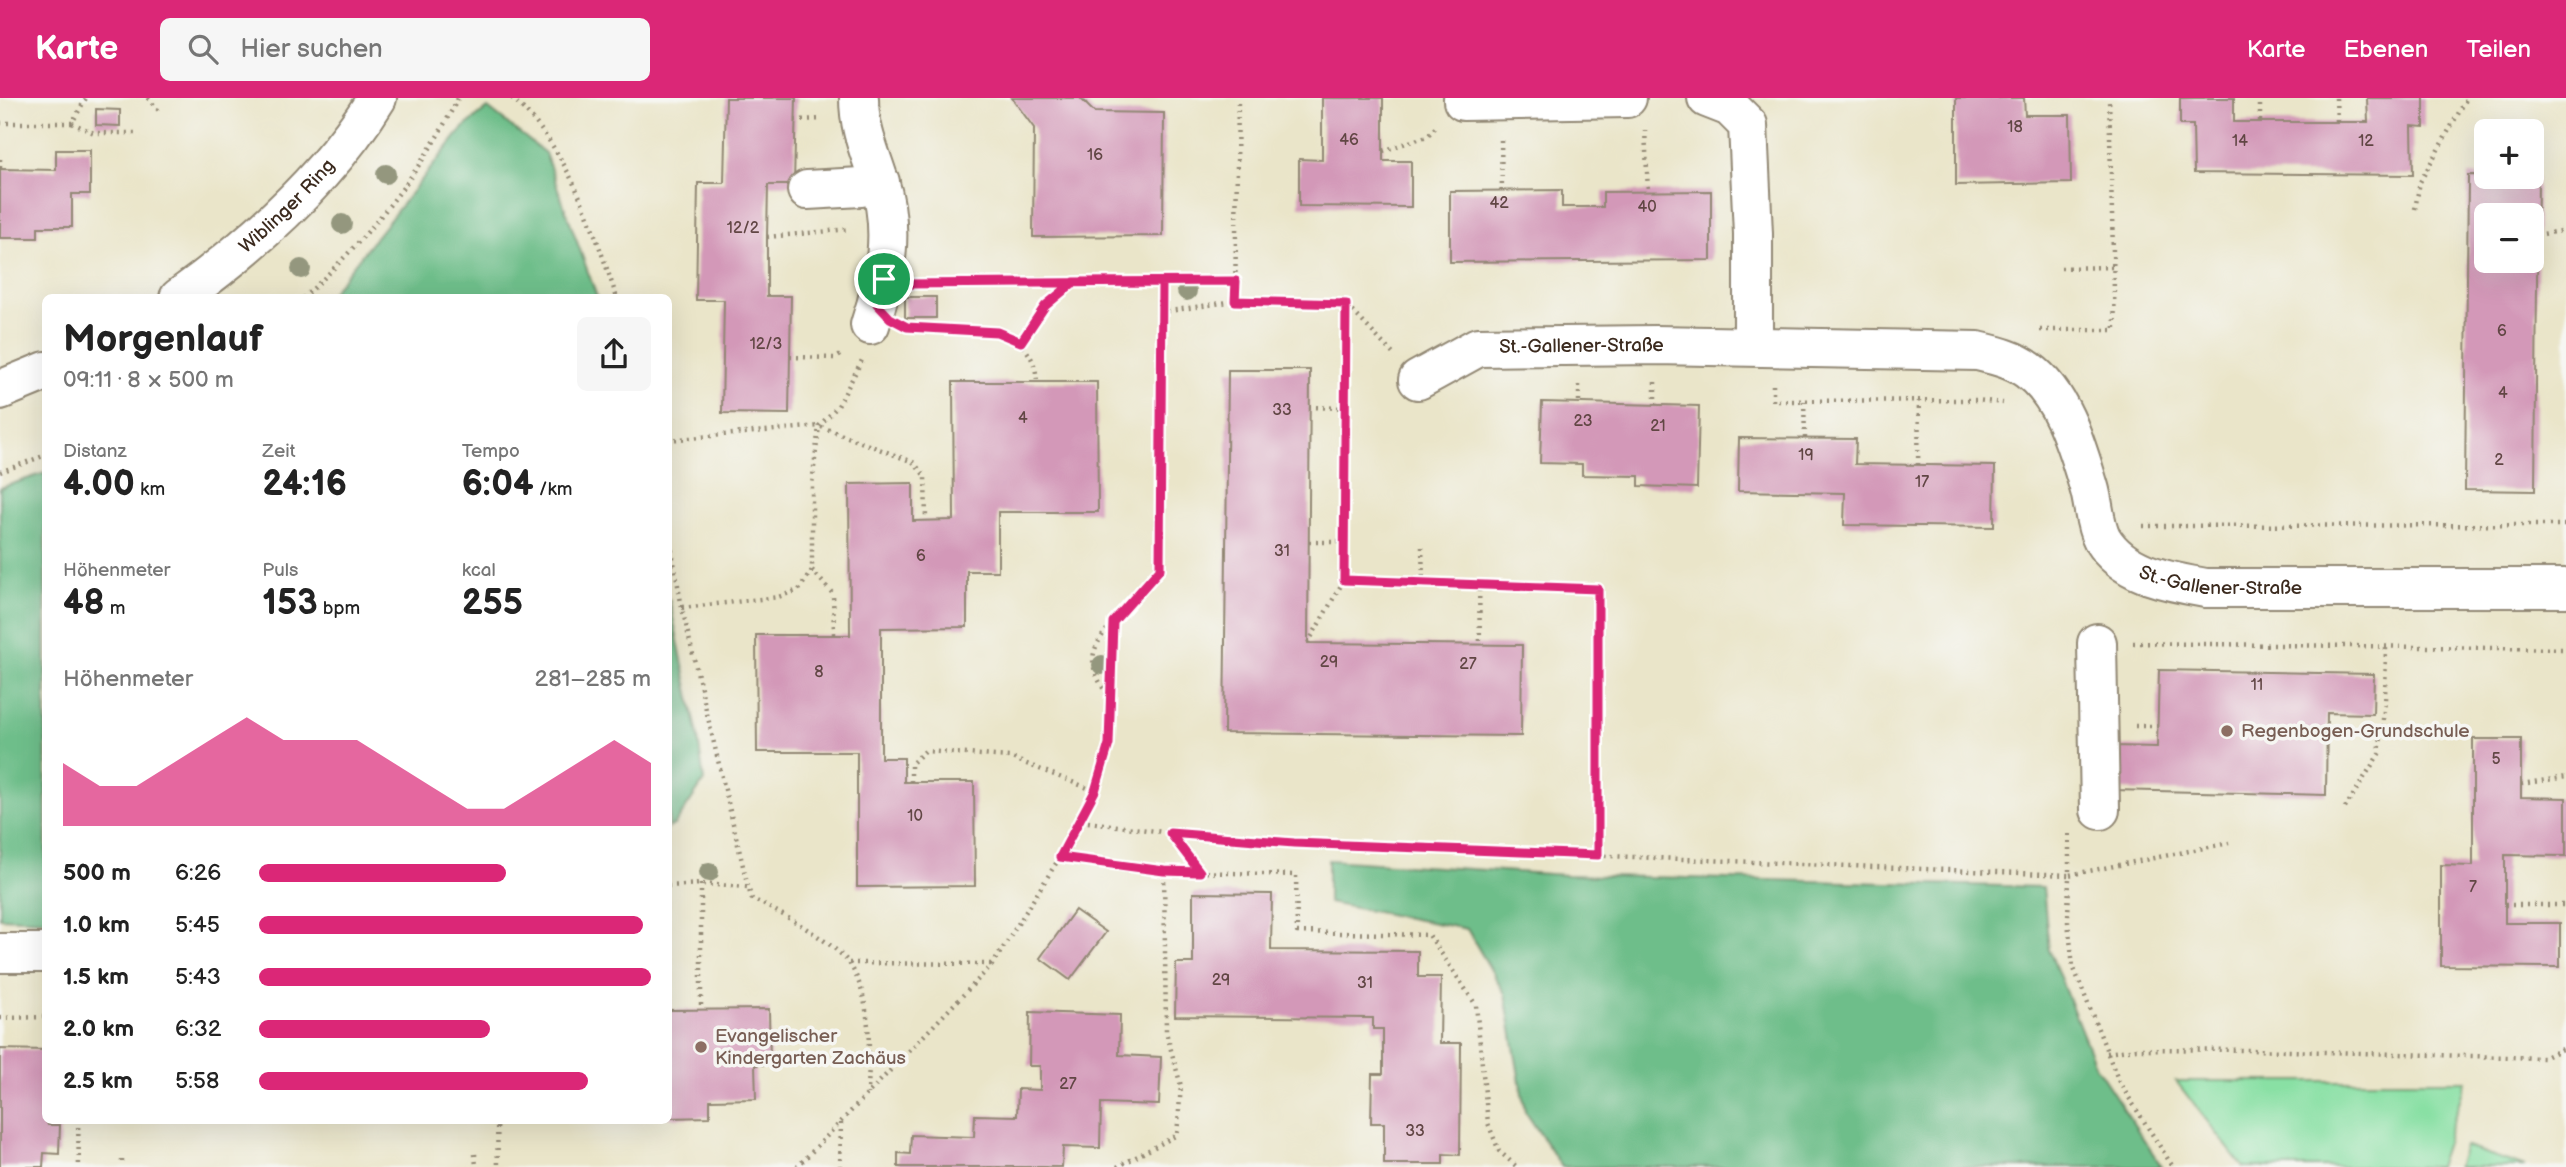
<!DOCTYPE html>
<html lang="de">
<meta charset="utf-8">
<style>
:root{--surface:#fff;--page:#f6f6f6;--text:#222;--muted:#767676;--accent:#db2777}
body{margin:0;font-family:"Balsamiq Sans",sans-serif;background:var(--page);color:var(--text);height:100vh;display:flex;flex-direction:column;font-size:26px;white-space:nowrap}
*{box-sizing:border-box;margin:0}
p{font-size:23px;color:var(--muted)}
.icon{flex:none;width:38px;height:38px;fill:none;stroke:currentColor;stroke-width:2;stroke-linecap:round;stroke-linejoin:round}
.map{position:relative;flex:1;overflow:hidden}
.side{position:absolute;left:42px;top:196px;width:630px;height:830px;display:flex;flex-direction:column;background:var(--surface);border-radius:10px;box-shadow:0 7px 28px #0002}
.side>*{flex:none}
.buttons{position:absolute;left:2474px;top:21px;display:grid;gap:14px}
.buttons a{display:grid;place-items:center;width:70px;height:70px;border-radius:10px;background:var(--surface);box-shadow:0 7px 28px #0002;font-size:35px}
.pin{position:absolute;display:grid;place-items:center;width:60px;height:60px;color:#fff;margin:-30px;border:4px solid #fff;border-radius:50%;box-shadow:0 2px 7px #0007}
.round{display:grid;place-items:center;flex:none;width:74px;height:74px;border-radius:10px;background:var(--page)}
.overview{display:flex;align-items:center;justify-content:space-between;height:119px;padding:0 21px}
h1{font-size:38px;font-weight:700;line-height:52px}
.figures{display:grid;grid-template-columns:repeat(3,1fr);gap:10px;height:119px;padding:7px 21px}
.figures div{display:grid;align-content:center}
.figures b{font-size:35px;font-weight:700}
.figures small{font-size:19px;font-weight:400}
.figures p{font-size:19px}
.chart{height:196px;padding:14px 21px}
.chart p{display:flex;justify-content:space-between}
.chart svg{width:100%;height:126px;margin-top:7px;fill:var(--accent);opacity:.7}
ul{padding:0 21px;list-style:none;font-size:23px}
li{display:grid;grid-template-columns:112px 84px 1fr;align-items:center;height:52px}
li i{height:18px;border-radius:9px;background:var(--accent)}
header{display:flex;align-items:center;gap:42px;box-sizing:border-box;height:98px;padding:0 35px;background:var(--accent);color:#fff}
header strong{font-size:33px}
nav{display:flex;gap:38px;margin-inline-start:auto;font-size:24px}
.search{width:490px;height:63px;background:var(--page);display:flex;align-items:center;gap:18px;box-sizing:border-box;padding:0 24px;border-radius:10px;color:var(--muted);font-size:26px}
.map>svg:first-child{display:block}
.green{fill:#89e0a4;stroke:#628561;stroke-width:2}
.forest{fill:#6ebe8a;stroke:#547454;stroke-width:2}
.building{fill:#d398b8;fill-rule:evenodd}
.lines{fill:none;stroke-linecap:round;stroke-linejoin:round}
.minor-casing{stroke:#928874;stroke-width:42}
.path{stroke:#928874;stroke-width:4.5;stroke-dasharray:2 5;stroke-linecap:butt}
.minor{stroke:#fff;stroke-width:38}
.tree{fill:#94977e}
.route-casing{stroke:#fff;stroke-width:14}
.route{stroke:#db2777;stroke-width:9}
.education-dot{fill:#8d6e63;stroke:#f6f6f2;stroke-width:2.5}
.labels{text-anchor:middle;dominant-baseline:central;stroke-width:7;stroke-linejoin:round;paint-order:stroke}
.number-label{font-size:16px;fill:#614644}
.street-label{font-size:19px;fill:#3b2a1e;stroke:#f6f6f2}
.education-label{font-size:19px;fill:#785e54;stroke:#f6f6f2;text-anchor:start}
</style>
<header>
<strong>Karte</strong>
<div class="search"><svg class="icon" aria-label="search" viewBox="0 0 24 24"><circle cx="10" cy="10" r="6"/><path d="M15 15l6 6"/></svg>Hier suchen</div>
<nav><a>Karte</a><a>Ebenen</a><a>Teilen</a></nav>
</header>
<div class="map">
<svg width="2566" height="1069" viewBox="0 0 2566 1069">
<rect width="100%" height="100%" fill="#f6f6f2"/>
<filter id="ink" filterUnits="userSpaceOnUse"><feTurbulence type="fractalNoise" baseFrequency=".0143" numOctaves="2"/><feDisplacementMap in="SourceGraphic" scale="14" xChannelSelector="R" yChannelSelector="G"/><feConvolveMatrix kernelMatrix="1 2 1 2 8 2 1 2 1" color-interpolation-filters="sRGB"/></filter>
<filter id="wash" filterUnits="userSpaceOnUse"><feTurbulence type="fractalNoise" baseFrequency=".00686" numOctaves="4" result="noise"/><feDisplacementMap in="SourceGraphic" scale="28" xChannelSelector="R" yChannelSelector="G"/><feGaussianBlur stdDeviation="1.57" result="paint"/><feColorMatrix in="noise" values="0 0 0 0 0 0 0 0 0 0 0 0 0 0 0 0 0 1.4 0 .05"/><feComposite in="paint" operator="in"/></filter>
<g filter="url(#wash)">
<rect width="100%" height="100%" fill="#eae5c9"/>
<g class="green">
<path d="M2176,983H2466L2438,1069H2243Z"/>
<path d="M2464,1048L2525,1069H2457Z"/>
</g>
<g class="forest">
<path d="M488,10L545,55L597,199H328L463,30Z"/>
<path d="M45,375L46,822H45L0,820V390Z"/>
<path d="M669,501L697,633L704,683L675,726L669,730Z"/>
<path d="M1328,762L1566,777L2043,789L2049,852L2096,969L2162,1069H1562L1525,1013L1505,896L1467,831L1328,805Z"/>
</g>
<g id="blocks">
<g class="building">
<path d="M726,0H796L794,87H768L767,139V198H791L789,316L722,315L724,202H696L698,85H724Z"/>
<path d="M1012,0H1080L1094,14L1164,15L1163,138L1033,139L1034,30Z"/>
<path d="M1322,0H1383V63H1411V109L1299,108V61L1322,62Z"/>
<path d="M1956,0H2024L2025,17H2070L2071,85L1956,87Z"/>
<path d="M2180,0H2234V24H2368L2367,0H2424V29L2412,28L2413,77L2194,75L2193,27H2180Z"/>
<path d="M96,11L120,12V28L96,27Z"/>
<path d="M56,52H90V96H72V129H38V140H0V71L56,72Z"/>
<path d="M2468,77L2538,78L2535,393L2465,392ZM2487,117H2532V163H2487Z"/>
<path d="M1562,92V109H1603V94L1711,93V162L1450,164V93Z"/>
<rect x="905" y="199" width="31" height="21"/>
<path d="M1228,272H1310L1308,545L1522,547L1521,638L1224,635Z"/>
<path d="M953,284H1097L1098,414H998V473H967V529L881,530V660H904V684H974L975,788L857,789V654H757L756,537H850L849,386L913,385V423L954,422Z"/>
<path d="M1542,304L1699,308L1697,390L1639,388V378L1582,377V366L1540,365Z"/>
<path d="M1739,340L1856,341L1855,366L1995,368L1994,429L1844,427L1845,395L1738,393Z"/>
<path d="M2159,572L2374,576L2373,616L2327,615L2326,697L2113,692V648L2157,649Z"/>
<path d="M2473,641H2521V699L2566,700V758L2505,757V825H2560V869L2441,868V767L2473,768Z"/>
<path d="M1193,795L1272,796L1271,852L1418,853V879H1441L1440,945H1461L1460,1057L1443,1056V1066H1384V1025H1371L1372,976H1383V931H1373V920L1175,918L1176,865H1193Z"/>
<path d="M1075,812L1106,834L1070,882L1040,860Z"/>
<path d="M769,911L770,967H755L756,1001L710,1002V1019L668,1020V912Z"/>
<path d="M1030,914L1120,917L1119,957L1161,959L1159,1007L1101,1005L1100,1050L1063,1049L1062,1069H898V1055L910,1056L911,1037L974,1039L975,1017L1017,1018L1018,991L1040,992V968H1029Z"/>
<path d="M0,951L46,952V1022L48,1027H60L59,1056L44,1055L43,1069H0Z"/>
</g>
</g>
</g>
<g filter="url(#ink)">
<use href="#blocks" fill-opacity="0" stroke="#928874" stroke-width="2"/>
<g class="lines">
<defs>
<g id="minor">
<path d="M859,0C859,32 870,54 879,83C895,132 886,179 870,227"/>
<path d="M1463,0V3L1627,0"/>
<path d="M1707,0L1730,9L1748,27L1753,136V248"/>
<path d="M807,92L861,89L880,84"/>
<path id="s1" d="M179,200C254,146 328,80 377,0"/>
<path id="s2" d="M1418,282L1478,249L1656,247L1978,253C1994,257 2013,261 2028,272C2063,297 2077,350 2089,389C2094,405 2094,426 2102,441C2124,477 2168,483 2206,490H2566"/>
<path d="M0,292L46,273"/>
<path d="M2097,545L2100,712"/>
<path d="M0,855H46"/>
</g>
</defs>
<use href="#minor" class="minor-casing"/>
<g class="path">
<path d="M148,0L160,14"/>
<path d="M512,0C570,52 592,128 617,200"/>
<path d="M2260,0V24"/>
<path d="M2336,0L2337,24"/>
<path d="M1085,5L1090,0"/>
<path d="M795,22L822,21"/>
<path d="M0,25H72L86,0"/>
<path d="M72,25L94,35H135"/>
<path d="M1645,32L1648,94"/>
<path d="M1501,42L1502,92"/>
<path d="M1383,53L1427,38L1437,28"/>
<path d="M0,61V71"/>
<path d="M2415,111L2420,84L2467,0"/>
<path d="M2537,137L2566,132"/>
<path d="M767,139L850,131"/>
<path d="M2061,170L2114,169"/>
<path d="M1162,184L1163,214"/>
<path d="M920,185L1235,183"/>
<path d="M303,200C364,144 422,74 458,0"/>
<path d="M1235,203L1238,0"/>
<path d="M1346,206L1344,482L1598,491V757"/>
<path d="M908,229C956,230 1035,219 1037,285"/>
<path d="M2040,232H2115L2109,0"/>
<path d="M1021,244L1045,209L1073,185"/>
<path d="M790,259L836,260L844,255"/>
<path d="M1579,287V305"/>
<path d="M1773,287V303L1976,302L2003,305"/>
<path d="M1804,303L1805,340"/>
<path d="M1655,307V283"/>
<path d="M1309,309L1344,310"/>
<path d="M668,342L819,328L913,364L925,378L926,422"/>
<path d="M1918,367L1919,303"/>
<path d="M0,374L46,357"/>
<path d="M2143,428L2566,427"/>
<path d="M668,431L682,510L748,789L752,801C776,812 837,845 851,868C873,906 869,953 868,996"/>
<path d="M1309,444H1344"/>
<path d="M1422,449L1423,485"/>
<path d="M812,472L833,496L834,537"/>
<path d="M1479,485L1480,547"/>
<path d="M682,510L778,499L799,492L812,472V386L819,328L838,308L862,262"/>
<path d="M1308,545L1344,482"/>
<path d="M2133,545L2566,551"/>
<path d="M1111,602C1088,569 1086,556 1112,525"/>
<path d="M2135,628H2158"/>
<path d="M911,684V666L925,653L1009,659L1095,693"/>
<path d="M2521,686L2566,679"/>
<path d="M2345,710L2379,656L2385,604L2386,549"/>
<path d="M1081,723L1170,735L1294,745L2069,777L2068,824L2073,868L2119,984L2173,1069"/>
<path d="M1171,736L1200,774"/>
<path d="M2069,736V777L2229,745"/>
<path d="M1060,759L1164,773L1296,777L1297,834L1429,837L1476,907L1488,1025L1499,1053L1517,1069"/>
<path d="M701,786V911"/>
<path d="M668,788L701,786L748,789"/>
<path d="M2505,807H2566"/>
<path d="M849,865L992,866"/>
<path d="M0,920L46,919"/>
<path d="M2107,955L2136,951L2251,952L2543,960L2566,949"/>
<path d="M78,1022L79,1069"/>
<path d="M497,1022L498,1069"/>
<path d="M475,1056L476,1069"/>
<path d="M122,1062V1069"/>
<path d="M797,1069L993,866L1060,759L1095,693L1109,646L1113,524L1160,471L1163,214L1235,203L1346,206L1393,256"/>
<path d="M840,1069L841,1024"/>
<path d="M1117,1069L1177,1037L1181,988L1166,934L1164,773"/>
</g>
<use href="#minor" class="minor"/>
</g>
<g class="tree">
<circle cx="386" cy="76" r="10"/>
<circle cx="342" cy="126" r="10"/>
<circle cx="301" cy="171" r="10"/>
<circle cx="1187" cy="193" r="10"/>
<circle cx="1102" cy="567" r="10"/>
<circle cx="709" cy="774" r="10"/>
</g>
</g>
<g class="lines" filter="url(#ink)">
<defs>
<path id="route" d="M884,181L905,186L1162,184L1160,471L1113,524L1109,646L1095,693L1060,759L1164,773L1200,774L1170,735L1294,745L1598,757V491L1344,482L1346,206L1235,203L1236,183L1074,184L1045,208L1021,244L997,234L907,229L890,220L877,206L884,181"/>
</defs>
<use href="#route" class="route-casing"/>
<use href="#route" class="route"/>
</g>
<g class="education-dot">
<circle cx="2227" cy="633" r="7"/>
<circle cx="701" cy="949" r="7"/>
</g>
<g class="labels">
<g class="number-label">
<text x="2015" y="29">18</text>
<text x="1349" y="42">46</text>
<text x="2240" y="43">14</text>
<text x="2366" y="43">12</text>
<text x="1095" y="57">16</text>
<text x="1499" y="105">42</text>
<text x="1647" y="109">40</text>
<text x="743" y="130">12/2</text>
<text x="2502" y="233">6</text>
<text x="766" y="246">12/3</text>
<text x="2503" y="295">4</text>
<text x="1282" y="312">33</text>
<text x="1023" y="320">4</text>
<text x="1583" y="323">23</text>
<text x="1658" y="328">21</text>
<text x="1806" y="357">19</text>
<text x="2499" y="362">2</text>
<text x="1922" y="384">17</text>
<text x="1282" y="453">31</text>
<text x="921" y="458">6</text>
<text x="1329" y="564">29</text>
<text x="1468" y="566">27</text>
<text x="819" y="574">8</text>
<text x="2257" y="587">11</text>
<text x="2496" y="661">5</text>
<text x="915" y="718">10</text>
<text x="2473" y="789">7</text>
<text x="1221" y="882">29</text>
<text x="1365" y="885">31</text>
<text x="1068" y="986">27</text>
<text x="1415" y="1033">33</text>
</g>
<g class="street-label">
<text stroke="none"><textPath href="#s1" startOffset="142">Wiblinger Ring</textPath></text>
<text stroke="none"><textPath href="#s2" startOffset="172">St.-Gallener-Straße</textPath></text>
<text stroke="none"><textPath href="#s2" startOffset="943">St.-Gallener-Straße</textPath></text>
</g>
<g class="education-label">
<text x="2241" y="633">Regenbogen-Grundschule</text>
<text x="715" y="938">Evangelischer<tspan x="715" dy="22">Kindergarten Zachäus</tspan></text>
</g>
</g>
</svg>
<div class="buttons">
<a>+</a>
<a>−</a>
</div>
<div class="pin" style="left:884px;top:181px;background:#1e9e55"><svg class="icon" aria-label="arrive" viewBox="0 0 24 24"><path d="M6 21V4h12l-3 4 3 4H6"/></svg></div>
<section class="side">
<div class="overview"><div><h1>Morgenlauf</h1><p>09:11 · 8 × 500 m</p></div><a class="round"><svg class="icon" aria-label="share" viewBox="0 0 24 24"><path d="M12 15V3M7 8l5-5 5 5M5 13v7h14v-7"/></svg></a></div>
<div class="figures">
<div><p>Distanz</p><b>4.00<small> km</small></b></div>
<div><p>Zeit</p><b>24:16</b></div>
<div><p>Tempo</p><b>6:04<small> /km</small></b></div>
</div>
<div class="figures">
<div><p>Höhenmeter</p><b>48<small> m</small></b></div>
<div><p>Puls</p><b>153<small> bpm</small></b></div>
<div><p>kcal</p><b>255</b></div>
</div>
<div class="chart"><p><span>Höhenmeter</span>281–285 m</p>
<svg viewBox="0 0 160 44" preserveAspectRatio="none"><path d="M0 44V22L10 30L20 30L30 22L40 14L50 6L60 14L70 14L80 14L90 22L100 30L110 38L120 38L130 30L140 22L150 14L160 22V44z"/></svg>
</div>
<ul>
<li><b>500 m</b>6:26<i style="width:63%"></i></li>
<li><b>1.0 km</b>5:45<i style="width:98%"></i></li>
<li><b>1.5 km</b>5:43<i style="width:100%"></i></li>
<li><b>2.0 km</b>6:32<i style="width:59%"></i></li>
<li><b>2.5 km</b>5:58<i style="width:84%"></i></li>
</ul>
</section>
</div>
